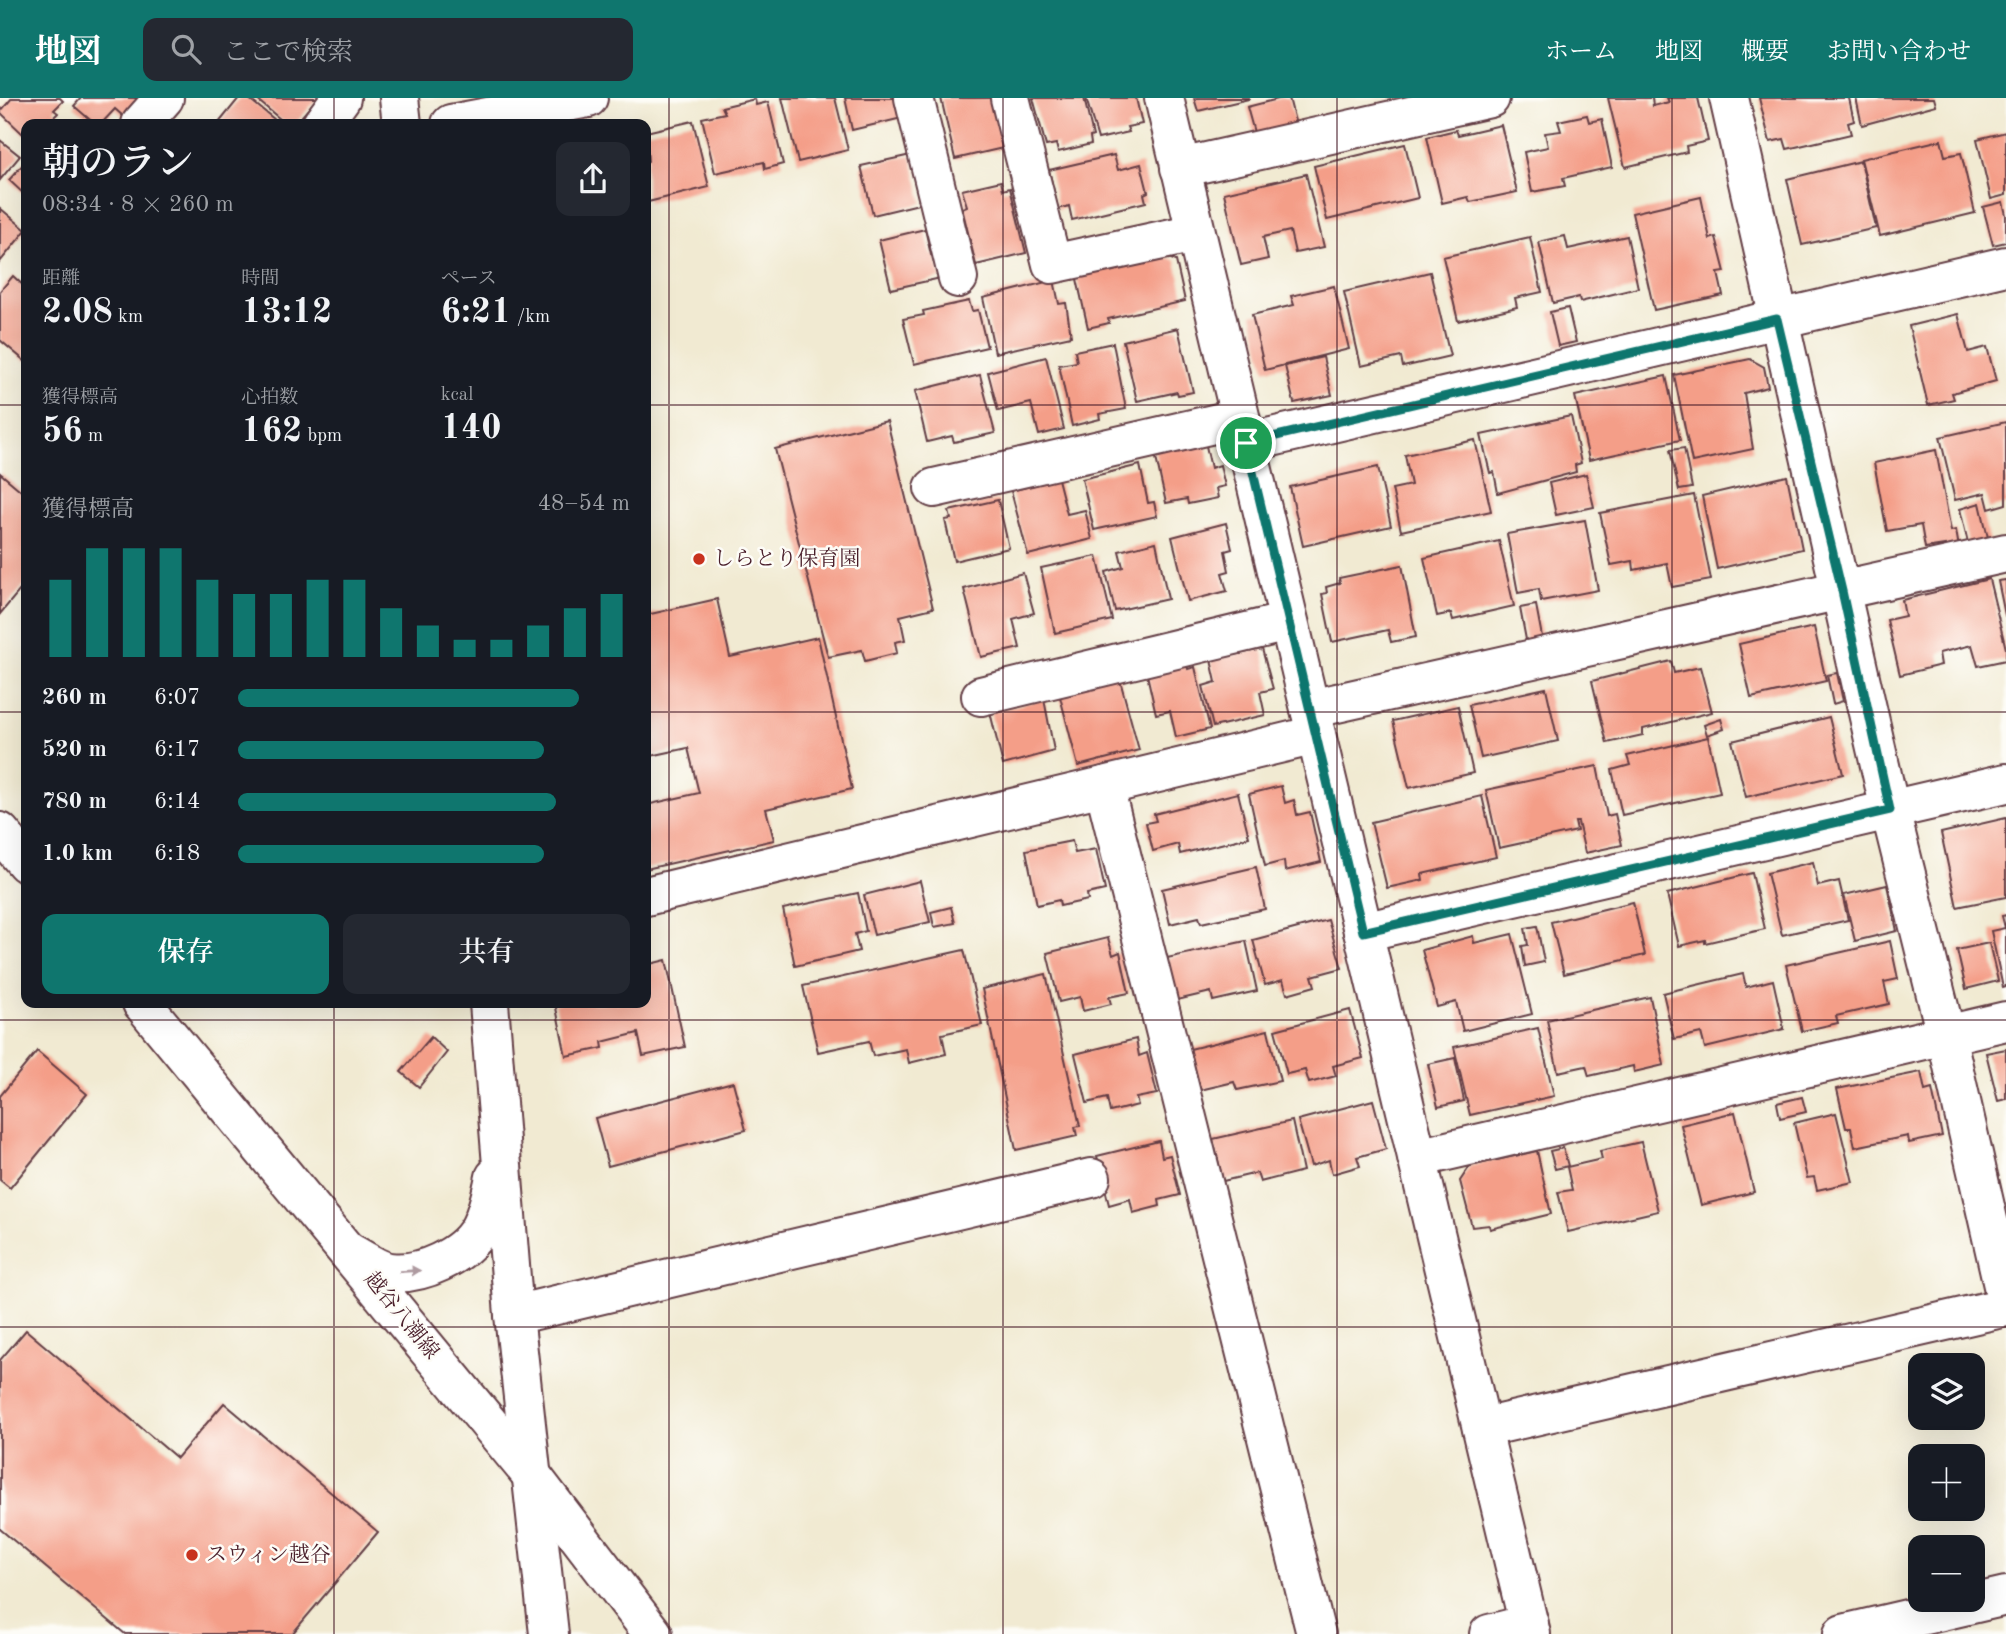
<!DOCTYPE html>
<html lang="ja">
<meta charset="utf-8">
<style>
:root{--surface:#171b24;--page:#242831;--text:#f1f3f6;--muted:#9ea1a6;--accent:#0f766e}
body{margin:0;font-family:"Old Standard TT","Noto Serif JP",serif;background:var(--page);color:var(--text);height:100vh;display:flex;flex-direction:column;font-size:26px;white-space:nowrap}
*{box-sizing:border-box;margin:0}
p{font-size:23px;color:var(--muted)}
.icon{flex:none;width:38px;height:38px;fill:none;stroke:currentColor;stroke-width:2;stroke-linecap:round;stroke-linejoin:round}
.map{position:relative;flex:1;overflow:hidden}
.drawer{position:absolute;left:21px;top:21px;width:630px;height:889px;display:flex;flex-direction:column;background:var(--surface);border-radius:14px;box-shadow:0 7px 28px #0002}
.drawer>*{flex:none}
.fabs{position:absolute;left:1908px;top:1255px;display:grid;gap:14px}
.fabs a{display:grid;place-items:center;width:77px;height:77px;border-radius:14px;background:var(--surface);box-shadow:0 7px 28px #0002;font-size:35px}
.pin{position:absolute;display:grid;place-items:center;width:60px;height:60px;color:#fff;margin:-30px;border:4px solid #fff;border-radius:50%;box-shadow:0 2px 7px #0007}
.round{display:grid;place-items:center;flex:none;width:74px;height:74px;border-radius:14px;background:var(--page)}
.headline{display:flex;align-items:center;justify-content:space-between;height:119px;padding:0 21px}
h1{font-size:38px;font-weight:600;line-height:52px}
.figures{display:grid;grid-template-columns:repeat(3,1fr);gap:10px;height:119px;padding:7px 21px}
.figures div{display:grid;align-content:center}
.figures b{font-size:35px;font-weight:600}
.figures small{font-size:19px;font-weight:400}
.figures p{font-size:19px}
.chart{height:196px;padding:14px 21px}
.chart p{display:flex;justify-content:space-between}
.chart svg{width:100%;height:126px;margin-top:7px;stroke:var(--accent);stroke-width:6}
.primary-button{display:flex;gap:14px;margin-top:auto;padding:14px 21px}
.primary-button a{flex:1;height:80px;border-radius:14px;background:var(--accent);color:#fff;font-size:28px;font-weight:600;line-height:80px;text-align:center}
.primary-button a+a{background:var(--page);color:var(--text)}
ul{padding:0 21px;list-style:none;font-size:23px}
li{display:grid;grid-template-columns:112px 84px 1fr;align-items:center;height:52px}
li i{height:18px;border-radius:9px;background:var(--accent)}
header{display:flex;align-items:center;gap:42px;box-sizing:border-box;height:98px;padding:0 35px;background:var(--accent);color:#fff}
header strong{font-size:33px}
nav{display:flex;gap:38px;margin-inline-start:auto;font-size:24px}
.search{width:490px;height:63px;background:var(--page);display:flex;align-items:center;gap:18px;box-sizing:border-box;padding:0 24px;border-radius:14px;color:var(--muted);font-size:26px}
.map>svg:first-child{display:block}
.building{fill:#f49e88}
.lines{fill:none;stroke-linecap:round;stroke-linejoin:round}
.minor-casing{stroke:#633d44;stroke-width:42}
.major-casing{stroke:#633d44;stroke-width:42}
.minor{stroke:#fff;stroke-width:38}
.major{stroke:#fff;stroke-width:38}
.oneway{fill:#ae9aa0}
.route-casing{stroke:#fff;stroke-width:14}
.route{stroke:#0f766e;stroke-width:9}
.grid{fill:none;stroke:#4a1f2b;stroke-width:2;stroke-opacity:0.55}
.poi-dot{fill:#c8321e;stroke:#fdfcf7;stroke-width:2.5}
.labels{text-anchor:middle;dominant-baseline:central;stroke-width:5;stroke-linejoin:round;paint-order:stroke}
.poi-label{font-size:21px;fill:#4a1f2b;stroke:#fdfcf7;text-anchor:start}
.street-label{font-size:21px;fill:#4a1f2b;stroke:#fdfcf7}
</style>
<header>
<strong>地図</strong>
<div class="search"><svg class="icon" aria-label="search" viewBox="0 0 24 24"><circle cx="10" cy="10" r="6"/><path d="M15 15l6 6"/></svg>ここで検索</div>
<nav><a>ホーム</a><a>地図</a><a>概要</a><a>お問い合わせ</a></nav>
</header>
<div class="map">
<svg width="2006" height="1536" viewBox="0 0 2006 1536">
<rect width="100%" height="100%" fill="#fdfcf7"/>
<filter id="ink" filterUnits="userSpaceOnUse"><feTurbulence type="fractalNoise" baseFrequency=".0143" numOctaves="2"/><feDisplacementMap in="SourceGraphic" scale="14" xChannelSelector="R" yChannelSelector="G"/><feConvolveMatrix kernelMatrix="1 2 1 2 8 2 1 2 1" color-interpolation-filters="sRGB"/></filter>
<filter id="wash" filterUnits="userSpaceOnUse"><feTurbulence type="fractalNoise" baseFrequency=".00686" numOctaves="4" result="noise"/><feDisplacementMap in="SourceGraphic" scale="28" xChannelSelector="R" yChannelSelector="G"/><feGaussianBlur stdDeviation="1.57" result="paint"/><feColorMatrix in="noise" values="0 0 0 0 0 0 0 0 0 0 0 0 0 0 0 0 0 1.4 0 .05"/><feComposite in="paint" operator="in"/></filter>
<g filter="url(#wash)">
<rect width="100%" height="100%" fill="#f1ead2"/>
<g id="blocks">
<g class="building">
<path d="M12,0H60L63,3L54,12L58,15L47,26H26V39L0,14Z"/>
<path d="M81,0H139L123,18L115,11L101,26H95L74,8Z"/>
<path d="M239,0H248L280,26H218Z"/>
<path d="M255,0H318L295,26H286Z"/>
<path d="M782,0H835L848,52L798,64Z"/>
<path d="M845,0H898L902,20L852,32Z"/>
<path d="M941,0H991L1003,50L955,61Z"/>
<path d="M1033,0H1084L1093,38L1090,39L1091,46L1058,54L1056,46L1046,48Z"/>
<path d="M1086,0H1136L1142,26L1127,29L1129,34L1098,41Z"/>
<path d="M1194,0H1249V1L1198,13Z"/>
<path d="M1282,0H1289L1296,27L1255,38L1247,9Z"/>
<path d="M1608,0H1652L1653,8L1669,4L1667,0H1698L1708,43L1686,48L1687,54L1625,69Z"/>
<path d="M1759,0H1849L1854,23L1848,25L1851,36L1787,51L1784,41L1770,44Z"/>
<path d="M1856,0H1934L1936,7L1862,27Z"/>
<path d="M755,1L756,7L768,4L783,66L765,71L764,64L715,75L702,20L725,15L722,9Z"/>
<path d="M1587,17L1589,24L1602,21L1612,69L1563,80L1565,88L1532,94L1524,54L1548,49L1545,35L1561,33L1558,23Z"/>
<path d="M693,23L709,89L648,104L646,94V64L648,63L646,34Z"/>
<path d="M1501,27L1517,94L1470,104L1468,99L1442,105L1427,39L1456,32L1458,37Z"/>
<path d="M2006,34V97L1991,101L1977,41Z"/>
<path d="M0,42L20,58L0,82Z"/>
<path d="M1941,42L1945,58L1961,55L1975,115L1880,138L1861,61Z"/>
<path d="M1405,46L1418,100L1327,122L1314,68Z"/>
<path d="M911,57L923,105L873,117L861,68Z"/>
<path d="M1114,57L1118,72L1141,66L1148,94L1144,96L1146,104L1072,122L1069,108L1058,111L1049,72Z"/>
<path d="M26,63V98L9,82Z"/>
<path d="M1861,63L1876,130L1802,147L1787,81Z"/>
<path d="M1306,76L1324,149L1295,155L1290,133L1263,139L1268,161L1241,167L1224,95Z"/>
<path d="M1001,83L1003,92L1010,90L1026,155L976,167L962,110L967,108L962,92Z"/>
<path d="M1701,99L1710,141L1716,139L1725,174L1718,175L1723,197L1654,212L1632,115Z"/>
<path d="M2003,104L2006,117V144L1993,147L1983,109Z"/>
<path d="M0,110L26,132L0,164Z"/>
<path d="M925,131L931,157L935,156L941,180L891,191L879,142Z"/>
<path d="M1565,138L1568,151L1627,138L1638,190L1580,204L1579,199L1553,205L1539,144Z"/>
<path d="M1530,139L1542,194L1515,200L1517,209L1458,223L1443,159Z"/>
<path d="M1162,157L1176,163L1185,203L1108,221L1109,225L1088,230L1075,172Z"/>
<path d="M1430,174L1450,258L1403,269L1401,259L1361,268L1344,194Z"/>
<path d="M13,178L26,190V264L0,242V193Z"/>
<path d="M1054,182L1059,206L1066,205L1071,238L995,255L983,200Z"/>
<path d="M1334,188L1349,251L1265,272L1252,217L1294,207L1291,198Z"/>
<path d="M969,203L972,213L978,212L987,249L914,266L903,221L924,217L923,213Z"/>
<path d="M1568,210L1576,244L1558,248L1550,214Z"/>
<path d="M1958,216L1968,254L1987,249L1996,283L1952,295L1954,301L1928,307L1909,228Z"/>
<path d="M1178,230L1193,294L1178,297L1177,294L1137,303L1123,243Z"/>
<path d="M1113,245L1126,311L1099,316L1100,321L1072,328L1059,267L1077,264L1075,253Z"/>
<path d="M1046,259L1064,331L1039,337L1031,305L998,313L988,274Z"/>
<path d="M1323,259L1332,297L1294,305L1285,268Z"/>
<path d="M1750,261L1764,269L1768,289L1744,295L1753,351L1692,364L1674,277Z"/>
<path d="M980,277L995,335L954,344L952,338L927,344L915,293Z"/>
<path d="M1666,278L1680,342L1589,362L1575,298Z"/>
<path d="M1571,318L1581,365L1575,367L1576,374L1498,395L1494,374L1490,375L1481,337Z"/>
<path d="M887,323L933,510L900,518L905,542L895,544L897,555L865,563L862,552L828,559L775,351Z"/>
<path d="M2006,324V406L1989,411L1985,395L1955,402L1940,339Z"/>
<path d="M1204,339L1211,370L1220,367L1225,388L1216,390L1218,400L1188,406L1187,401L1166,405L1154,351Z"/>
<path d="M1475,342L1491,413L1401,433L1392,391L1411,387L1405,357Z"/>
<path d="M1684,350L1692,390L1679,392L1670,352Z"/>
<path d="M1936,352L1951,433L1956,432L1959,450L1946,452L1945,447L1925,450L1921,427L1887,433L1874,365Z"/>
<path d="M1140,367L1148,405L1154,404L1157,418L1094,432L1082,381Z"/>
<path d="M1378,369L1391,428L1303,448L1290,389Z"/>
<path d="M0,375L26,397V485L0,516Z"/>
<path d="M1586,376L1594,409L1556,417L1549,385Z"/>
<path d="M1787,378L1802,451L1717,471L1702,398Z"/>
<path d="M1058,381L1067,416L1085,412L1092,441L1028,457L1011,393Z"/>
<path d="M1694,397L1711,482L1672,489L1667,465L1634,472L1633,463L1611,467L1600,415Z"/>
<path d="M998,402L1009,450L954,463L945,422L951,421L949,413Z"/>
<path d="M1980,405L1989,444L1969,449L1960,411Z"/>
<path d="M1585,422L1598,492L1541,503L1539,491L1518,495L1507,436Z"/>
<path d="M1226,425L1232,451L1225,453L1229,473L1222,475L1227,493L1188,503L1172,439Z"/>
<path d="M1499,443L1514,508L1453,522L1451,515L1437,518L1424,460Z"/>
<path d="M1156,444L1168,501L1115,513L1106,474L1123,469L1119,453Z"/>
<path d="M1097,458L1112,522L1055,535L1041,470Z"/>
<path d="M1402,467L1416,539L1391,544L1388,532L1332,544L1322,496L1327,495L1326,489L1340,485L1339,480Z"/>
<path d="M1023,475L1034,515L1013,521L1020,550L981,559L964,491Z"/>
<path d="M1989,481L2006,551V562L1978,568L1972,547L1939,555L1941,567L1900,577L1887,522L1905,518L1902,502Z"/>
<path d="M2006,482V516L2005,517L1998,483Z"/>
<path d="M717,501L730,559L818,539L852,691L766,711L774,742L646,771V707L699,695L688,650L646,659V517Z"/>
<path d="M1536,507L1543,544L1527,547L1520,510Z"/>
<path d="M1814,529L1826,583L1751,600L1739,546Z"/>
<path d="M1262,551L1273,591L1260,594L1265,617L1213,629L1203,588L1216,584L1211,562Z"/>
<path d="M1185,559L1188,571L1195,569L1210,631L1176,639L1170,613L1156,616L1145,568Z"/>
<path d="M1671,563L1674,575L1700,569L1712,614L1643,631V637L1607,645L1592,583Z"/>
<path d="M1118,575L1139,652L1078,668L1058,591Z"/>
<path d="M1837,575L1843,603L1833,606L1827,577Z"/>
<path d="M1546,590L1558,643L1481,660L1469,607Z"/>
<path d="M1044,601L1054,653L1003,667L990,614Z"/>
<path d="M1458,608L1473,675L1409,690L1393,623Z"/>
<path d="M1829,619L1843,676L1746,699L1732,643Z"/>
<path d="M1721,621L1724,631L1707,637L1704,627Z"/>
<path d="M1708,639L1720,695L1622,717L1612,672L1630,667L1627,658Z"/>
<path d="M1597,668L1607,718L1615,716L1622,747L1585,755L1578,724H1575L1577,733L1499,750L1486,692Z"/>
<path d="M1281,688L1285,705L1294,702L1297,717L1310,714L1321,764L1285,773L1284,763L1265,768L1249,696Z"/>
<path d="M1238,695L1249,739L1180,756L1178,746L1153,753L1146,725L1156,723L1154,716Z"/>
<path d="M1482,698L1496,759L1422,776L1423,782L1387,790L1371,724Z"/>
<path d="M2006,720V799L1957,809L1941,735Z"/>
<path d="M1072,743L1075,755L1096,751L1105,792L1087,796L1088,802L1060,808L1059,802L1037,807L1026,752Z"/>
<path d="M1813,764L1818,788L1839,783L1848,822L1782,837L1767,775Z"/>
<path d="M1256,769L1265,811L1201,825L1199,819L1170,826L1162,791Z"/>
<path d="M1752,775L1765,831L1705,845V842L1679,848L1667,796Z"/>
<path d="M920,783L930,824L874,837L864,797Z"/>
<path d="M1887,787L1897,833L1855,843L1844,797Z"/>
<path d="M858,795L866,833L855,836L859,853L795,868L783,811Z"/>
<path d="M1633,804L1645,857L1564,876L1551,824Z"/>
<path d="M951,809L955,825L934,829L931,814Z"/>
<path d="M2006,817V889L2003,890L1991,833L2005,830L2002,818Z"/>
<path d="M1328,822L1342,870L1312,878L1315,888L1287,896L1283,882L1265,887L1253,842Z"/>
<path d="M1537,828L1544,864L1525,868L1522,848L1528,847L1525,830Z"/>
<path d="M1512,836L1532,916L1463,933L1456,904L1437,909L1422,852L1473,838L1474,845Z"/>
<path d="M1108,840L1113,857L1120,854L1129,895L1109,899L1111,906L1083,913L1080,899L1059,904L1047,855Z"/>
<path d="M1246,843L1257,893L1213,903L1211,894L1177,902L1167,860Z"/>
<path d="M1890,843L1898,881L1884,884L1889,906L1836,918L1838,925L1802,933L1786,867Z"/>
<path d="M1989,845L1998,883L1966,891L1957,852Z"/>
<path d="M964,852L982,927L942,936L946,956L909,965L906,951L873,958L869,943L818,954L803,888Z"/>
<path d="M666,862L685,949L643,958L638,935L602,944L603,950L566,958L555,905H646V867Z"/>
<path d="M1046,876L1080,1028L1075,1029L1077,1038L1016,1052L982,891Z"/>
<path d="M1743,876L1746,889L1773,882L1784,931L1705,950L1701,935L1674,941L1663,895Z"/>
<path d="M1650,899L1664,967L1634,974L1633,968L1589,978L1586,968L1558,974L1547,922Z"/>
<path d="M1350,912L1363,960L1333,968L1336,978L1309,985L1305,972L1287,976L1275,932Z"/>
<path d="M1538,930L1554,998L1470,1017L1454,949Z"/>
<path d="M1268,932L1280,983L1237,992L1234,984L1200,992L1190,951Z"/>
<path d="M431,939L447,954L419,989L401,974Z"/>
<path d="M1136,941L1139,958L1147,955L1157,996L1136,1000L1138,1007L1110,1014L1107,1000L1087,1005L1075,956Z"/>
<path d="M2006,951V1001L1998,1003L1986,955Z"/>
<path d="M37,953L87,996L10,1090L0,1082V998Z"/>
<path d="M1455,960L1464,1003L1438,1009L1428,966Z"/>
<path d="M1921,974L1925,993L1932,991L1942,1038L1909,1045L1908,1038L1855,1049L1851,1030H1846L1837,991Z"/>
<path d="M733,984L746,1032L608,1068L595,1020Z"/>
<path d="M1802,999L1806,1014L1780,1020L1777,1005Z"/>
<path d="M1373,1002L1386,1051L1357,1059L1360,1068L1332,1076L1329,1062L1311,1068L1298,1022Z"/>
<path d="M1735,1014L1754,1094L1701,1107L1681,1027Z"/>
<path d="M1836,1015L1853,1084L1817,1092L1814,1079L1807,1080L1794,1025Z"/>
<path d="M1292,1023L1303,1073L1260,1084L1257,1075L1223,1083L1213,1041Z"/>
<path d="M1159,1043L1162,1059L1170,1057L1180,1097L1159,1102L1160,1108L1133,1115L1130,1101L1109,1107L1097,1058Z"/>
<path d="M1641,1044L1658,1113L1568,1134L1558,1094L1572,1092L1567,1069L1602,1061L1600,1053Z"/>
<path d="M1563,1050L1568,1068L1555,1071L1550,1053Z"/>
<path d="M1537,1053L1551,1116L1490,1131L1489,1127L1472,1129L1460,1083L1470,1068Z"/>
<path d="M26,1232L177,1360L224,1305L378,1434L292,1536H125L0,1431V1262Z"/>
</g>
</g>
</g>
<g filter="url(#ink)">
<use href="#blocks" fill-opacity="0" stroke="#633d44" stroke-width="2"/>
<g class="lines">
<defs>
<g id="minor">
<path d="M399,0L402,26"/>
<path d="M914,0L958,180"/>
<path d="M1010,0L1052,166L1195,135"/>
<path d="M1164,0L1531,1536"/>
<path d="M1729,0L1890,712L1946,937L2006,1201"/>
<path d="M141,26L164,0"/>
<path d="M322,26L341,0"/>
<path d="M451,26L588,0"/>
<path d="M1180,70L1490,0"/>
<path d="M1246,345L2006,168"/>
<path d="M934,390L1240,320"/>
<path d="M981,598L1288,524"/>
<path d="M1310,611L2006,455"/>
<path d="M1104,688L1316,1536"/>
<path d="M646,798L1316,637"/>
<path d="M1363,834L2006,685"/>
<path d="M489,905L514,1217L549,1536"/>
<path d="M1417,1060L2006,923"/>
<path d="M347,1153C359,1159 377,1172 390,1174C420,1178 464,1158 479,1131C488,1115 491,1097 495,1079"/>
<path d="M514,1217L1091,1080"/>
<path d="M1482,1330L2006,1209"/>
<path d="M1489,1536L1529,1526"/>
<path d="M1843,1536L2006,1498"/>
</g>
<g id="major">
<path d="M0,734L26,765"/>
<path d="M142,905L533,1379L653,1536"/>
</g>
</defs>
<use href="#minor" class="minor-casing"/>
<use href="#major" class="major-casing"/>
<use href="#minor" class="minor"/>
<use href="#major" class="major"/>
</g>
<defs><path id="oneway-solid" d="M-6-.8H1V-3.2L6.5 0L1 3.2V.8H-6Z" transform="scale(1.75)"/></defs>
<use class="oneway" href="#oneway-solid" transform="translate(410 1173) rotate(-3)"/>
</g>
<g class="lines" filter="url(#ink)">
<defs>
<path id="route" d="M1777,221L1842,493L1890,712L1363,834L1246,345Z"/>
</defs>
<use href="#route" class="route-casing"/>
<use href="#route" class="route"/>
</g>
<path class="grid" d="M334,0V26M669,0V1536M1003,0V1536M1337,0V1536M1672,0V1536M0,307H26M646,307H2006M0,614H26M646,614H2006M334,905V1536M0,922H2006M0,1229H2006"/>
<g class="poi-dot">
<circle cx="699" cy="461" r="7"/>
<circle cx="192" cy="1457" r="7"/>
</g>
<g class="labels">
<g class="poi-label">
<text x="713" y="461">しらとり保育園</text>
<text x="206" y="1457">スウィン越谷</text>
</g>
<g class="street-label">
<text transform="translate(401 1218) rotate(51)">越谷八潮線</text>
</g>
</g>
</svg>
<div class="fabs">
<a><svg class="icon" aria-label="layers" viewBox="0 0 24 24"><path d="M12 4l9 5-9 5-9-5zM3 14l9 5 9-5"/></svg></a>
<a>+</a>
<a>−</a>
</div>
<div class="pin" style="left:1246px;top:345px;background:#1e9e55"><svg class="icon" aria-label="arrive" viewBox="0 0 24 24"><path d="M6 21V4h12l-3 4 3 4H6"/></svg></div>
<section class="drawer">
<div class="headline"><div><h1>朝のラン</h1><p>08:34 · 8 × 260 m</p></div><a class="round"><svg class="icon" aria-label="share" viewBox="0 0 24 24"><path d="M12 15V3M7 8l5-5 5 5M5 13v7h14v-7"/></svg></a></div>
<div class="figures">
<div><p>距離</p><b>2.08<small> km</small></b></div>
<div><p>時間</p><b>13:12</b></div>
<div><p>ペース</p><b>6:21<small> /km</small></b></div>
</div>
<div class="figures">
<div><p>獲得標高</p><b>56<small> m</small></b></div>
<div><p>心拍数</p><b>162<small> bpm</small></b></div>
<div><p>kcal</p><b>140</b></div>
</div>
<div class="chart"><p><span>獲得標高</span>48–54 m</p>
<svg viewBox="0 0 160 44" preserveAspectRatio="none"><path d="M5 44V17M15 44V6M25 44V6M35 44V6M45 44V17M55 44V22M65 44V22M75 44V17M85 44V17M95 44V27M105 44V33M115 44V38M125 44V38M135 44V33M145 44V27M155 44V22"/></svg>
</div>
<ul>
<li><b>260 m</b>6:07<i style="width:87%"></i></li>
<li><b>520 m</b>6:17<i style="width:78%"></i></li>
<li><b>780 m</b>6:14<i style="width:81%"></i></li>
<li><b>1.0 km</b>6:18<i style="width:78%"></i></li>
</ul>
<div class="primary-button"><a>保存</a><a>共有</a></div>
</section>
</div>
